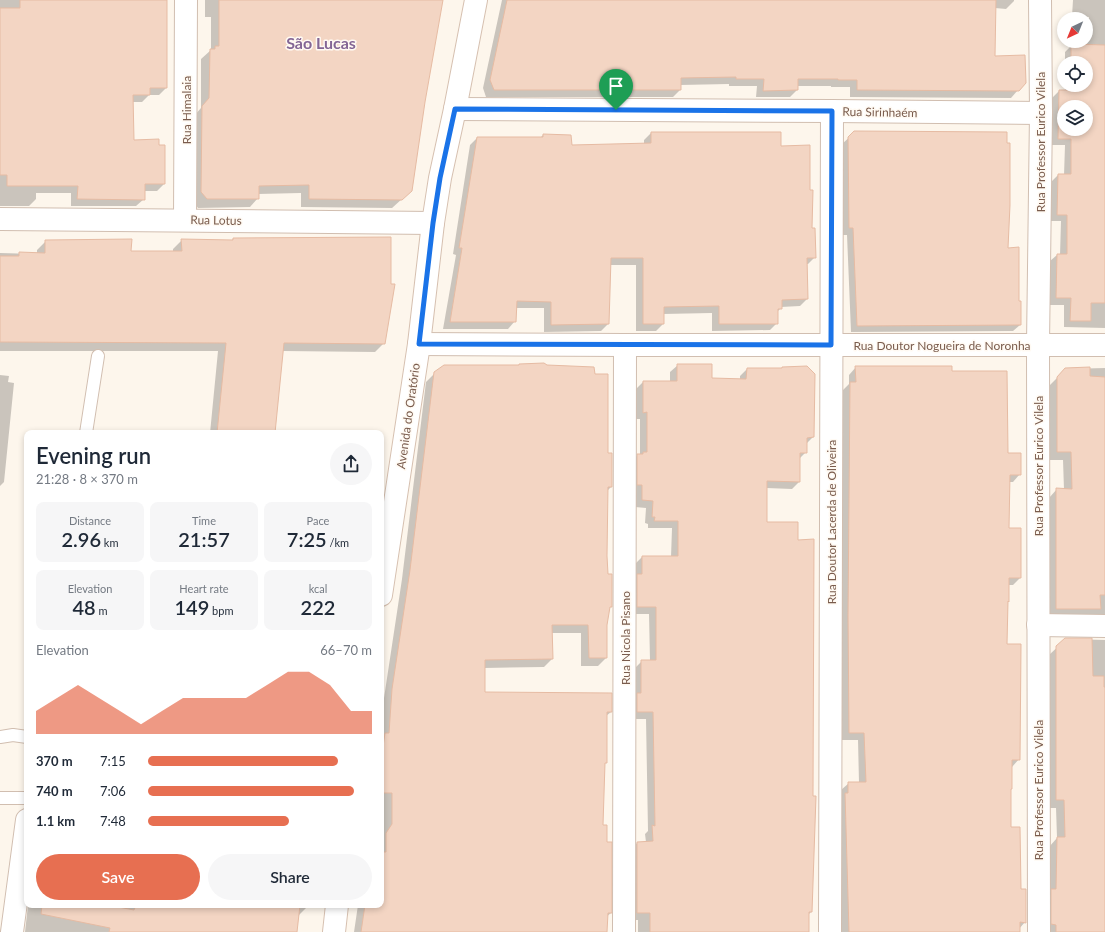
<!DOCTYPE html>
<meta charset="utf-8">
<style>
:root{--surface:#fff;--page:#f6f6f7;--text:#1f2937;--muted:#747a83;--accent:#e76f51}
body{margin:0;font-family:Lato,sans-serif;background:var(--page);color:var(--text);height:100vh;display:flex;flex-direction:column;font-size:15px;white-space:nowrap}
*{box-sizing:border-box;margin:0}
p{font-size:13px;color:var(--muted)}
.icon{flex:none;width:22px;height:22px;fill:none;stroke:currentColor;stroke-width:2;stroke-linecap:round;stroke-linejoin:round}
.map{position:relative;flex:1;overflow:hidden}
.side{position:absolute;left:24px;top:430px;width:360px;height:478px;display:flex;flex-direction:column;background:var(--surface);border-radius:8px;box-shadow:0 2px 6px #0003}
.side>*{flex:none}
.needle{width:26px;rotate:223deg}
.tools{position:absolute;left:1057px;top:12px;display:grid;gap:8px}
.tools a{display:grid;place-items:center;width:36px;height:36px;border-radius:50%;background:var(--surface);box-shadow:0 2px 6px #0003;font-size:20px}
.pin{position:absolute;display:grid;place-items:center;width:34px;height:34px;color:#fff;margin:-41px -17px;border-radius:50% 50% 50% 0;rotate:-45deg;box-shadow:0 0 4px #0007}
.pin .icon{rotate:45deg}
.round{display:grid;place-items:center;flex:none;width:42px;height:42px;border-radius:21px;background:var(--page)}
.overview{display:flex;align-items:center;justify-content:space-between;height:68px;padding:0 12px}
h1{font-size:22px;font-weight:600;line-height:30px}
.figures{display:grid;grid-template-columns:repeat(3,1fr);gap:6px;height:68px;padding:4px 12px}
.figures div{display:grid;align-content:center;border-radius:8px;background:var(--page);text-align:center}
.figures b{font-size:20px;font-weight:600}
.figures small{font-size:11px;font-weight:400}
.figures p{font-size:11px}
.chart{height:112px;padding:8px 12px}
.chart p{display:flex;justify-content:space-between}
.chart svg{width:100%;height:72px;margin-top:4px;fill:var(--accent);opacity:.7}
.action{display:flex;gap:8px;margin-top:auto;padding:8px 12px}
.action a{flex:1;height:46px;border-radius:24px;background:var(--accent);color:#fff;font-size:16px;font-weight:600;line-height:46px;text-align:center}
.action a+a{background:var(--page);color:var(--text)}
ul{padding:0 12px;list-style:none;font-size:13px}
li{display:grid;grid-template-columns:64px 48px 1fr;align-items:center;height:30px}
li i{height:10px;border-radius:5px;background:var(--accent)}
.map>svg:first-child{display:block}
.shadow{fill:#0003;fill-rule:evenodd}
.building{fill:#f3d5c3;stroke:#e6bba3;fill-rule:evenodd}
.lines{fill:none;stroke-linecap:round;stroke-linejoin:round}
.service-casing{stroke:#d1beb0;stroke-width:14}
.minor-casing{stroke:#d1beb0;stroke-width:24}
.secondary-casing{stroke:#d6c0b0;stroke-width:24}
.service{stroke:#fff;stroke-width:12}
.minor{stroke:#fff;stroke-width:22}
.secondary{stroke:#fff;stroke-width:22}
.route-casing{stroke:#fff;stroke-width:8}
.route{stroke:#1a73e8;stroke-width:5}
.labels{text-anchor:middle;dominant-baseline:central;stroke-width:3;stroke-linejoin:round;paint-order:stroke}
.street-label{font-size:12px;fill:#7a5c4d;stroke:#fffaf3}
.district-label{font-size:16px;font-weight:bold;fill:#846695;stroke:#fffaf3}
</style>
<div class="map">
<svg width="1105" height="932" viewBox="0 0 1105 932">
<rect width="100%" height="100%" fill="#fdf6ec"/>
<g class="shadow">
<path d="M0,0H166V88L159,95H149L142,102H132L133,141L158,146H164V184L157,191H144V199L136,206H71V193H36V199L29,206H0Z"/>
<path d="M205,0H442L402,199L392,208L301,207V193L258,194V198L250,207L198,208L193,201L194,116L201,108V59L211,50V17H205Z"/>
<path d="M502,0H1014V1L1006,9L995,8L994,57L1018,90L1011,98L850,97V87H831V86H797V90L790,97H756L757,86H729V84L680,85V90L673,97H486L483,88Z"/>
<path d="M1073,0H1105V328L1064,327V305H1050V261L1057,255H1060L1061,221H1051V182L1058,175H1064L1065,145H1052V98L1059,91H1065V85H1086V63H1065V52L1072,45H1087L1089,17L1072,16ZM1064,107H1086V129H1064Z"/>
<path d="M855,132L1007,249L1018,302L1020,325L1013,331L851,332L847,235H843L842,144Z"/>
<path d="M651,133L780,147L809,191L811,229L815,257L808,264H806L807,299L800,306L781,307V308L777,312V323L770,330L712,331V313L663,314V324L656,331H636V265H610L608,324L601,331L544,332V308H516L515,321L508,329H443L456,255L453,254L470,145L477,138H540L543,135L571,146L644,144V140Z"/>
<path d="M233,239L384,343L375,352L282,351L274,433H210L218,351H0V253L37,254V250L46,241L130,252H173V249L182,240L231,241Z"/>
<path d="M519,365L607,454L611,487L607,491V575L611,606L608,609L606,625V658L598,666H581V633H552V659L544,667L484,668V693L611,712L606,716V762L604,765L602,826L606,843L611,913L606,917V932H354L358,905H381V838L384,833V801H381V739L384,698L402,579L426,382L435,373L518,366Z"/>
<path d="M678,365L711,379L740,380V376L747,369L813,437L806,444V452L799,459V482L792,489L766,488V523L811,912L808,915V932H638V920H630V850L637,843L646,842L645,834L648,831L646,719H630L635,668L642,661H650L649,614H630L635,564L642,557H671L672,528H648V524L645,523L646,508L635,507L630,462L638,455H640V419H636V389L643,382H670V372Z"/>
<path d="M856,367L951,372L1020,474L1013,482H1009L1008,529L1020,578L1013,585H1008L1006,645L1019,759L1012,767H1011L1010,828L1025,922L1019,929V932H842L838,802L841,798V790L849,783H859L858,740H842L841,624L843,390L849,384V375Z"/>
<path d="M1105,368V625L1048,616L1049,498L1057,489L1064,490L1063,460H1049V386L1066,369Z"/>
<path d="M0,375L9,376L8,382L14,383L4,482L0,486Z"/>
<path d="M1066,639L1105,640V932H1044L1049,847L1057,838L1056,808H1049L1048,656Z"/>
<path d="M28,905H308L307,907L299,915L296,932H25Z"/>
</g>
<g class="building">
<path d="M20,0H167V88H150V95H133L134,140L159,139V145H165V184H145V200L77,199L78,186H7V175H0V8H20Z"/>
<path d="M219,0H443L425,102L412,191L402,200L309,199V185L259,186V199H207L201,192L202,106L209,98L210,49H215V46H219Z"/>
<path d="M507,0H996L995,56L1025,55L1026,83L1019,91L857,90V80H838V79H798V90L763,91L764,79H736V77L681,78V90H494L490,80Z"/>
<path d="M1071,44L1105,45V303H1091V321H1070L1071,298H1056L1057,254H1067V215H1057L1058,174H1071V139H1058L1059,90H1071V85H1086V63H1071ZM1064,107H1086V129H1064Z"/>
<path d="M854,131L1007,132V143H1010V205L1008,248L1019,247V301H1021V325L857,326L853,228H849L848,137Z"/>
<path d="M651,132H781V146L810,145V190H813L812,228H815L816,258H807L808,299L782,300V309H778V324H719V306L664,307V324H643V258H611L609,324L551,325V302L517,301L516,322H450L462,248H459L477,137H543V134L571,135L572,145L651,143Z"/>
<path d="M391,237V284H395L385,344L284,343L275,433H217L226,343L0,342V256H19V252L45,253V240L132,239L131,251H182L181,239L233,240V238Z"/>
<path d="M544,363L547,365L594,367L595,374H608V453H612V487H608L607,556L608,574H612V607H610L607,625V658H589L588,625H552L553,659L485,660V692L612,693V712H607V763H605L603,825H607V842H612V913H608L607,932H361L365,905H381V852H386V833L392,824V793H381V760L385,733H389L392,689L410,570L434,372L444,365H519V364Z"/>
<path d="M677,364H712V378L746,379L747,368H782V367L807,366L815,374L814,437L807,438V453H800V482L767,481V522H798V540L814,539L813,796H816L812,912H809V932H650V913H637V842L653,841L652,825L655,826L653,712H637V693H641V660H656V607H637V574H642V556H678V521H654L655,517H652L653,501L642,500V485H637V454H643V452H647V412L643,413V381H677Z"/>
<path d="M855,366H952V371H1007L1008,453H1021V475H1010L1009,528H1021V578H1009V602L1008,601L1007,644H1021L1020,760H1012V789H1011V827H1020L1021,889H1026V923L1020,922V932H849L845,793H848V782H866L864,733H849L848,616L850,382H856Z"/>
<path d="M1090,367V376L1105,377V595H1100L1101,609H1056V488L1072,489L1071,452H1057V377L1065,368Z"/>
<path d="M1065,638H1092L1093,676H1104V687H1105V932H1056V925L1051,924V889H1056L1057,837H1065L1064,800H1056V646Z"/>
<path d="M42,905H108L134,910L136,905H300L297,932H109L110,928L41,914Z"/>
</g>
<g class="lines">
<defs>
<g id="service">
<path d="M86,433L98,356"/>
<path d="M0,737L13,735L27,737"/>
<path d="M0,798H27"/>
</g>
<g id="minor">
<path d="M455,109L832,111L1041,113"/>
<path d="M0,219L433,223"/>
<path d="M185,220L186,0"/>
<path d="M419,344L625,345H1105"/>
<path d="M1038,625L1105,626"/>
<path d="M12,932L27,820"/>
<path d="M624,932L625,345"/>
<path d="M830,932L832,111"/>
<path d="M1039,932L1038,345L1041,113L1040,0"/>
</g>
<g id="secondary">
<path d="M381,595L419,344L433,223L440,178L455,109L476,0"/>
<path d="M334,932L337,905"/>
</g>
</defs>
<use href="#service" class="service-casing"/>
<use href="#minor" class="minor-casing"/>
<use href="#secondary" class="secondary-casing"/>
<use href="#service" class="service"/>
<use href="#minor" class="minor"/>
<use href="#secondary" class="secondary"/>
</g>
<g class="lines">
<defs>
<path id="route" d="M455,109L832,111L831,345L419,344L433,223L440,178Z"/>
</defs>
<use href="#route" class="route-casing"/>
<use href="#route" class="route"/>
</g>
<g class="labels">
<g class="street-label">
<text transform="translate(186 110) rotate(-90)">Rua Himalaia</text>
<text transform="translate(880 112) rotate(1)">Rua Sirinhaém</text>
<text transform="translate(1040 142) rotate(-90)">Rua Professor Eurico Vilela</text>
<text transform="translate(216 220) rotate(1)">Rua Lotus</text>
<text x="942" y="345">Rua Doutor Nogueira de Noronha</text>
<text transform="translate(408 416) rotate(-82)">Avenida do Oratório</text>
<text transform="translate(1038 466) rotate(-90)">Rua Professor Eurico Vilela</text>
<text transform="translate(831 522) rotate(-90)">Rua Doutor Lacerda de Oliveira</text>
<text transform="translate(625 638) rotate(-90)">Rua Nicola Pisano</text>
<text transform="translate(1038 790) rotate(-90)">Rua Professor Eurico Vilela</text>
</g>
<g class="district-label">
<text x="321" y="42">São Lucas</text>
</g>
</g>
</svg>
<div class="tools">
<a><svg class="needle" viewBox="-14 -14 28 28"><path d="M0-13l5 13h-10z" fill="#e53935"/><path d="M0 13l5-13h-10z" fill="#747a83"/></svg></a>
<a><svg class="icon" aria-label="locate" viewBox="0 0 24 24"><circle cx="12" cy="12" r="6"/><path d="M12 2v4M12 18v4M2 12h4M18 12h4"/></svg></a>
<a><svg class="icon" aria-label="layers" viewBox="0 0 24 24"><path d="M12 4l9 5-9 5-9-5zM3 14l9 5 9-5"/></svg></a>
</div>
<div class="pin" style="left:616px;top:110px;background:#1e9e55"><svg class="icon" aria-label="arrive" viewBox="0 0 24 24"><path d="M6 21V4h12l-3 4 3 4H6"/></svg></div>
<section class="side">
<div class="overview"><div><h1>Evening run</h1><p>21:28 · 8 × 370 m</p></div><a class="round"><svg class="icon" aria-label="share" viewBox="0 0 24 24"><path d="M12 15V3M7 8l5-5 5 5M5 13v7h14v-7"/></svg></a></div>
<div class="figures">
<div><p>Distance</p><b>2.96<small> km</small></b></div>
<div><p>Time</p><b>21:57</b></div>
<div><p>Pace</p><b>7:25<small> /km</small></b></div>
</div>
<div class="figures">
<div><p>Elevation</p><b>48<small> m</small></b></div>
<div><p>Heart rate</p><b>149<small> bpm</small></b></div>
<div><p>kcal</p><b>222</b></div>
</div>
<div class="chart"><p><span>Elevation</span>66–70 m</p>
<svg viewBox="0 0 160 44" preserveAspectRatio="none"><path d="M0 44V30L10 22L20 14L30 22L40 30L50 38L60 30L70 22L80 22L90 22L100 22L110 14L120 6L130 6L140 14L150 30L160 30V44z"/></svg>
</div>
<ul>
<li><b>370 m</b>7:15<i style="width:85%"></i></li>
<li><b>740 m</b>7:06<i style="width:92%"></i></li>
<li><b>1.1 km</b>7:48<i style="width:63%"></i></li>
</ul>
<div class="action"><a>Save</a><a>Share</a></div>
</section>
</div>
